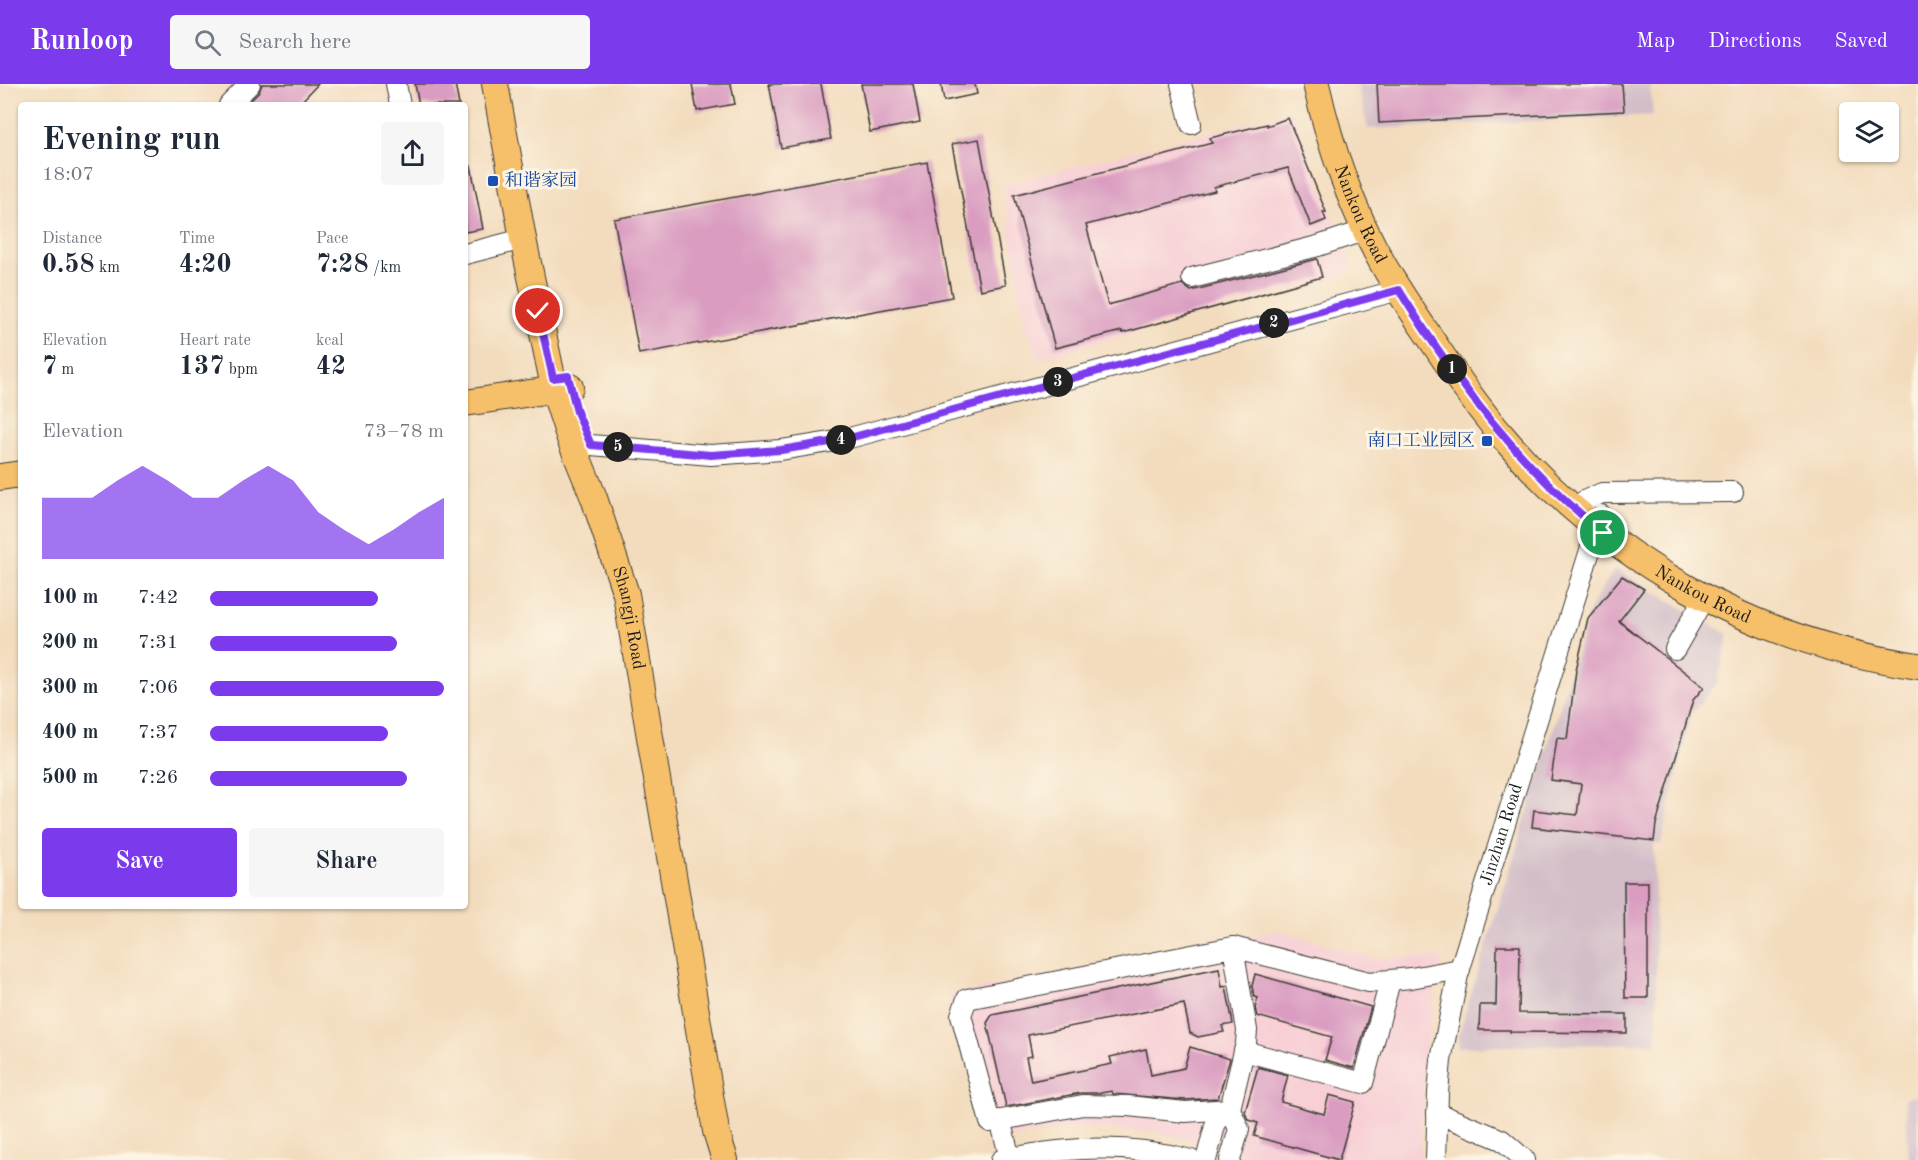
<!DOCTYPE html>
<meta charset="utf-8">
<style>
:root{--surface:#fff;--page:#f6f6f7;--text:#1f2937;--muted:#747a83;--accent:#7c3aed}
body{margin:0;font-family:"Old Standard TT","Noto Serif SC",serif;background:var(--page);color:var(--text);height:100vh;display:flex;flex-direction:column;font-size:22px;white-space:nowrap}
*{box-sizing:border-box;margin:0}
p{font-size:20px;color:var(--muted)}
.icon{flex:none;width:33px;height:33px;fill:none;stroke:currentColor;stroke-width:2;stroke-linecap:round;stroke-linejoin:round}
.map{position:relative;flex:1;overflow:hidden}
.drawer{position:absolute;left:18px;top:18px;width:450px;height:807px;display:flex;flex-direction:column;background:var(--surface);border-radius:6px;box-shadow:0 2px 4px #0004}
.drawer>*{flex:none}
.fabs{position:absolute;left:1839px;top:18px;display:grid;gap:12px}
.fabs a{display:grid;place-items:center;width:60px;height:60px;border-radius:6px;background:var(--surface);box-shadow:0 2px 4px #0004;font-size:30px}
.pin{position:absolute;display:grid;place-items:center;width:51px;height:51px;color:#fff;margin:-26px;border:3px solid #fff;border-radius:50%;box-shadow:0 2px 6px #0007}
.km{position:absolute;width:30px;height:30px;margin:-15px;border-radius:50%;background:#222;color:#fff;font-size:16px;line-height:30px;text-align:center}
.round{display:grid;place-items:center;flex:none;width:63px;height:63px;border-radius:6px;background:var(--page)}
.headline{display:flex;align-items:center;justify-content:space-between;height:102px;padding:0 24px}
h1{font-size:33px;font-weight:700;line-height:45px}
.figures{display:grid;grid-template-columns:repeat(3,1fr);gap:9px;height:102px;padding:6px 24px}
.figures div{display:grid;align-content:center}
.figures b{font-size:26px;font-weight:700}
.figures small{font-size:16px;font-weight:400}
.figures p{font-size:16px}
.chart{height:168px;padding:12px 24px}
.chart p{display:flex;justify-content:space-between}
.chart svg{width:100%;height:108px;margin-top:6px;fill:var(--accent);opacity:.7}
.cta{display:flex;gap:12px;margin-top:auto;padding:12px 24px}
.cta a{flex:1;height:69px;border-radius:6px;background:var(--accent);color:#fff;font-size:24px;font-weight:700;line-height:69px;text-align:center}
.cta a+a{background:var(--page);color:var(--text)}
ul{padding:0 24px;list-style:none;font-size:20px}
li{display:grid;grid-template-columns:96px 72px 1fr;align-items:center;height:45px}
li i{height:15px;border-radius:8px;background:var(--accent)}
header{display:flex;align-items:center;gap:36px;box-sizing:border-box;height:84px;padding:0 30px;background:var(--accent);color:#fff}
header strong{font-size:28px}
nav{display:flex;gap:33px;margin-inline-start:auto;font-size:21px}
.search{width:420px;height:54px;background:var(--page);display:flex;align-items:center;gap:15px;box-sizing:border-box;padding:0 21px;border-radius:6px;color:var(--muted);font-size:22px}
.map>svg:first-child{display:block}
.built{fill:#f7cfd5}
.industrial{fill:#d2bdc8}
.building{fill:#da9dc1}
.lines{fill:none;stroke-linecap:round;stroke-linejoin:round}
.minor-casing{stroke:#3c3934;stroke-width:22}
.major-casing{stroke:#3c3934;stroke-width:28}
.minor{stroke:#fff;stroke-width:20}
.major{stroke:#f6c06b;stroke-width:26}
.route-casing{stroke:#fff;stroke-width:12}
.route{stroke:#7c3aed;stroke-width:8}
.transit-dot{fill:#1a4fb4;stroke:#fcf5e5;stroke-width:2}
.labels{text-anchor:middle;dominant-baseline:central;stroke-width:6;stroke-linejoin:round;paint-order:stroke}
.transit-label{font-size:18px;fill:#164399;stroke:#fcf5e5;text-anchor:start}
.street-label{font-size:18px;fill:#1c1c1c;stroke:#fcf5e5}
</style>
<header>
<strong>Runloop</strong>
<div class="search"><svg class="icon" aria-label="search" viewBox="0 0 24 24"><circle cx="10" cy="10" r="6"/><path d="M15 15l6 6"/></svg>Search here</div>
<nav><a>Map</a><a>Directions</a><a>Saved</a></nav>
</header>
<div class="map">
<svg width="1918" height="1076" viewBox="0 0 1918 1076">
<rect width="100%" height="100%" fill="#fcf5e5"/>
<filter id="ink" filterUnits="userSpaceOnUse"><feTurbulence type="fractalNoise" baseFrequency=".0167" numOctaves="2"/><feDisplacementMap in="SourceGraphic" scale="12" xChannelSelector="R" yChannelSelector="G"/><feConvolveMatrix kernelMatrix="1 2 1 2 8 2 1 2 1" color-interpolation-filters="sRGB"/></filter>
<filter id="wash" filterUnits="userSpaceOnUse"><feTurbulence type="fractalNoise" baseFrequency=".008" numOctaves="4" result="noise"/><feDisplacementMap in="SourceGraphic" scale="24" xChannelSelector="R" yChannelSelector="G"/><feGaussianBlur stdDeviation="1.35" result="paint"/><feColorMatrix in="noise" values="0 0 0 0 0 0 0 0 0 0 0 0 0 0 0 0 0 1.4 0 .05"/><feComposite in="paint" operator="in"/></filter>
<g filter="url(#wash)">
<rect width="100%" height="100%" fill="#f3dcbd"/>
<g class="built">
<path d="M1293,27L1350,178V189L1038,275L1024,236L1003,101Z"/>
<path d="M1280,846L1371,874L1442,873L1426,962L1420,1076H1266L1156,1048L1077,1044L990,1057L948,911Z"/>
</g>
<g class="industrial">
<path d="M1357,0H1650L1653,31L1368,45Z"/>
<path d="M1615,485L1729,551L1717,599L1691,630L1661,760H1654L1657,959L1458,963L1459,950L1591,522Z"/>
<path d="M1918,1012V1076H1909L1905,1013Z"/>
</g>
<g id="blocks">
<g class="building">
<path d="M262,0H318L298,21H246L259,8Z"/>
<path d="M415,0H455L459,21H419Z"/>
<path d="M692,0H731L735,20L697,27Z"/>
<path d="M769,0H821L831,55L781,64Z"/>
<path d="M861,0H913L920,38L870,48Z"/>
<path d="M941,0H975L977,10L944,17Z"/>
<path d="M1377,0H1622L1624,27L1379,39Z"/>
<path d="M1288,34L1326,128H1323L1326,136L1311,142L1288,84L1214,103L1215,107L1086,141L1108,221L1182,200L1191,207L1317,175L1322,193L1123,249L1122,247L1055,264L1014,111L1212,59L1210,54L1267,40V42Z"/>
<path d="M979,55L1006,201L980,206L952,60Z"/>
<path d="M927,78L952,213L639,270L614,135Z"/>
<path d="M465,82H471L483,145L465,148Z"/>
<path d="M1622,492L1644,505L1619,537L1704,603L1693,616L1656,740L1654,757L1532,743L1534,726L1577,731L1581,700L1551,696L1557,654L1567,655L1576,586L1588,534Z"/>
<path d="M1624,798H1648V914H1625Z"/>
<path d="M1497,862H1520L1519,929L1627,930V949L1510,948V946H1479L1480,921H1496Z"/>
<path d="M1219,884L1222,903L1226,902L1233,940L1222,942L1224,948L1198,953L1190,949L1184,920L1028,951L1032,972L1026,973L1031,997L1112,980L1110,973L1146,965L1151,991L1184,984L1190,963L1230,975L1218,1014L1185,1016L1113,1010L1112,1007L1100,1009H1081L1006,1023L987,939L992,931Z"/>
<path d="M1255,890L1371,923L1354,984L1325,976L1332,953L1257,932L1255,924L1258,914L1254,913L1252,902Z"/>
<path d="M1258,983L1288,991L1281,1018L1324,1030L1329,1011L1355,1018L1339,1076L1254,1052L1258,1039L1248,1036L1245,1028Z"/>
</g>
</g>
</g>
<g filter="url(#ink)">
<use href="#blocks" fill-opacity="0" stroke="#3c3934" stroke-width="1.5"/>
<g class="lines">
<defs>
<g id="minor">
<path d="M396,0L400,21"/>
<path d="M1181,0L1191,40"/>
<path d="M229,21L250,0"/>
<path d="M465,170L523,155"/>
<path d="M1192,194L1318,162L1366,146"/>
<path d="M591,361L711,371L781,366L842,356L1399,206"/>
<path d="M1584,417L1602,409L1733,408"/>
<path d="M1675,565L1704,514"/>
<path d="M1244,967L1363,999L1390,897"/>
<path d="M1230,1025L1185,1028L1128,1022L1083,1021L990,1038L961,931L967,915L1233,863L1369,898L1411,894L1460,885"/>
<path d="M1230,1025L1239,1045L1230,1076"/>
<path d="M1437,1029L1502,1056L1525,1076"/>
<path d="M1000,1036L1010,1074"/>
<path d="M1001,1076C1062,1063 1130,1059 1191,1076"/>
<path d="M1206,1076L1216,1038L1230,1025L1246,959L1247,946L1233,863"/>
<path id="s1" d="M1436,1076L1438,1009L1441,976L1458,891L1601,431"/>
</g>
<g id="major">
<path id="s2" d="M495,0L523,155L556,312L570,355L594,414L626,510L716,1047L725,1076"/>
<path id="s3" d="M1316,0C1330,62 1352,126 1384,182C1399,208 1416,233 1433,258C1455,291 1477,323 1503,353C1609,478 1756,558 1918,582"/>
<path d="M465,319L570,303"/>
<path d="M0,393L21,390"/>
</g>
</defs>
<use href="#minor" class="minor-casing"/>
<use href="#major" class="major-casing"/>
<use href="#minor" class="minor"/>
<use href="#major" class="major"/>
</g>
</g>
<g class="lines" filter="url(#ink)">
<defs>
<path id="route" d="M538,227L553,294L568,292L577,328L591,361L711,371L781,366L842,356L1399,206C1457,299 1517,379 1603,449"/>
</defs>
<use href="#route" class="route-casing"/>
<use href="#route" class="route"/>
</g>
<g class="transit-dot">
<rect x="487" y="91" width="12" height="12" rx="3"/>
<rect x="1481" y="351" width="12" height="12" rx="3"/>
</g>
<g class="labels">
<g class="transit-label">
<text x="505" y="97">和谐家园</text>
<text x="1475" y="357" text-anchor="end">南口工业园区</text>
</g>
<g class="street-label">
<text stroke="none"><textPath href="#s3" startOffset="138">Nankou Road</textPath></text>
<text stroke="none"><textPath href="#s3" startOffset="660">Nankou Road</textPath></text>
<text stroke="none"><textPath href="#s2" startOffset="552">Shangji Road</textPath></text>
<text stroke="none"><textPath href="#s1" startOffset="334">Jinzhan Road</textPath></text>
</g>
</g>
</svg>
<div class="fabs">
<a><svg class="icon" aria-label="layers" viewBox="0 0 24 24"><path d="M12 4l9 5-9 5-9-5zM3 14l9 5 9-5"/></svg></a>
</div>
<div class="pin" style="left:1603px;top:449px;background:#1e9e55"><svg class="icon" aria-label="arrive" viewBox="0 0 24 24"><path d="M6 21V4h12l-3 4 3 4H6"/></svg></div>
<div class="pin" style="left:538px;top:227px;background:#d93025"><svg class="icon" aria-label="check" viewBox="0 0 24 24"><path d="M5 12l5 5 9-10"/></svg></div>
<b class="km" style="left:1452px;top:285px">1</b>
<b class="km" style="left:1274px;top:239px">2</b>
<b class="km" style="left:1058px;top:298px">3</b>
<b class="km" style="left:841px;top:356px">4</b>
<b class="km" style="left:618px;top:363px">5</b>
<section class="drawer">
<div class="headline"><div><h1>Evening run</h1><p>18:07</p></div><a class="round"><svg class="icon" aria-label="share" viewBox="0 0 24 24"><path d="M12 15V3M7 8l5-5 5 5M5 13v7h14v-7"/></svg></a></div>
<div class="figures">
<div><p>Distance</p><b>0.58<small> km</small></b></div>
<div><p>Time</p><b>4:20</b></div>
<div><p>Pace</p><b>7:28<small> /km</small></b></div>
</div>
<div class="figures">
<div><p>Elevation</p><b>7<small> m</small></b></div>
<div><p>Heart rate</p><b>137<small> bpm</small></b></div>
<div><p>kcal</p><b>42</b></div>
</div>
<div class="chart"><p><span>Elevation</span>73–78 m</p>
<svg viewBox="0 0 160 44" preserveAspectRatio="none"><path d="M0 44V19L10 19L20 19L30 12L40 6L50 12L60 19L70 19L80 12L90 6L100 12L110 25L120 32L130 38L140 32L150 25L160 19V44z"/></svg>
</div>
<ul>
<li><b>100 m</b>7:42<i style="width:72%"></i></li>
<li><b>200 m</b>7:31<i style="width:80%"></i></li>
<li><b>300 m</b>7:06<i style="width:100%"></i></li>
<li><b>400 m</b>7:37<i style="width:76%"></i></li>
<li><b>500 m</b>7:26<i style="width:84%"></i></li>
</ul>
<div class="cta"><a>Save</a><a>Share</a></div>
</section>
</div>
